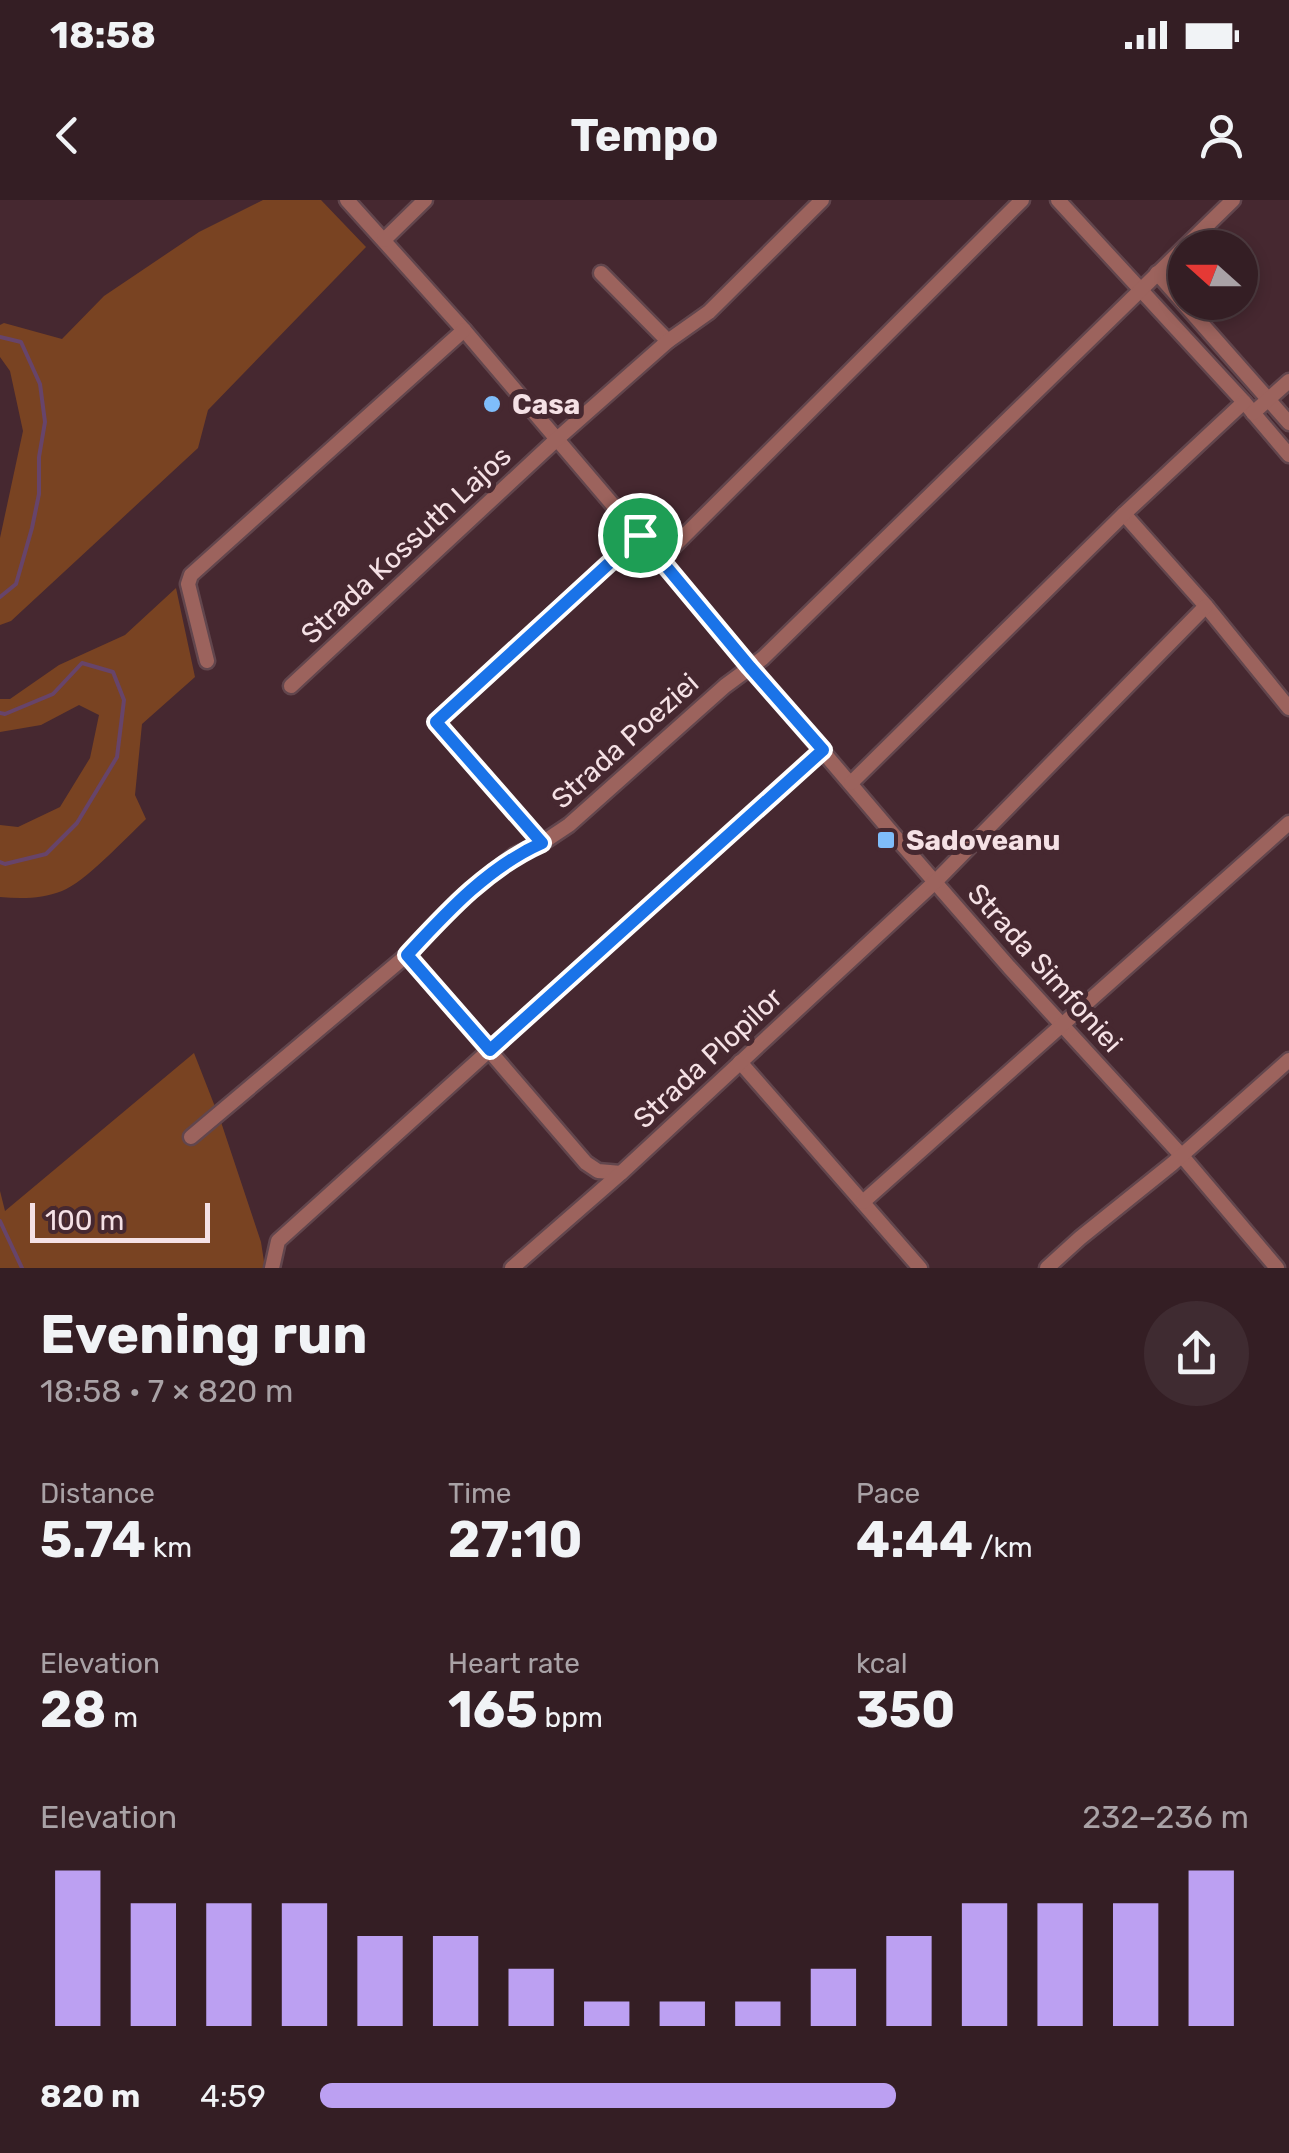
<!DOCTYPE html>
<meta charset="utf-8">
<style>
:root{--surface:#341e24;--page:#3f2b31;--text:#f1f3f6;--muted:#a9a2a6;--line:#4e3c41;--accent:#bca0f2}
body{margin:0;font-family:Rubik,sans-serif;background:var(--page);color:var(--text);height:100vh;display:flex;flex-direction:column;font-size:38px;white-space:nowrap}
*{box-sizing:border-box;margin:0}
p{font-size:32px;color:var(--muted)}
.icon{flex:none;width:55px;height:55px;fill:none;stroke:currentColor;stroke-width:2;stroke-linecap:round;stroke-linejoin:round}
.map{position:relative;height:1068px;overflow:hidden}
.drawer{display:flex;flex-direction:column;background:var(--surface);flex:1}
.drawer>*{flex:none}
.needle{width:65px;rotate:291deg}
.tools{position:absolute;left:1168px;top:30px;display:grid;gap:20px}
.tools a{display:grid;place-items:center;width:90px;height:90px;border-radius:50%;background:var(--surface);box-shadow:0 5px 15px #0003,0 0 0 2px var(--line);font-size:50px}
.scale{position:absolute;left:30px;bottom:25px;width:180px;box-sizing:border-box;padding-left:10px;border:5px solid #f5e1e5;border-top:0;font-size:28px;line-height:35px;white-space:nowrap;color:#f5e1e5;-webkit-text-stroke:8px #462830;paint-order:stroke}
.pin{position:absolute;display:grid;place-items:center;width:85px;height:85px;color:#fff;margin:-42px;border:5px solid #fff;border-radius:50%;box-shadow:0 2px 10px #0007}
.round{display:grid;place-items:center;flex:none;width:105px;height:105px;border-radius:52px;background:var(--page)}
.headline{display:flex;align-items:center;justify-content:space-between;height:170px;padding:0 40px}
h1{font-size:55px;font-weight:700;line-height:75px}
.figures{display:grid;grid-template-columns:repeat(3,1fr);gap:15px;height:170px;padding:10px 40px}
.figures div{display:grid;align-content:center}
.figures b{font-size:50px;font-weight:700}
.figures small{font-size:28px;font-weight:400}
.figures p{font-size:28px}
.chart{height:280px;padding:20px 40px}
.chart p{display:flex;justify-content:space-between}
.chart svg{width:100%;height:180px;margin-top:10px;stroke:var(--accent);stroke-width:6}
ul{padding:0 40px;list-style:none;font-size:32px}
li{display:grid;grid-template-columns:160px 120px 1fr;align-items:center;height:75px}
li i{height:25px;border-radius:12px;background:var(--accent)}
.status{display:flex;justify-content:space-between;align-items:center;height:70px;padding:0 50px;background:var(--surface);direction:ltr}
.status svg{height:28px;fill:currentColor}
header{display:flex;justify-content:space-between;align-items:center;height:130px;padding:0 40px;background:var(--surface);font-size:45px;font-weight:700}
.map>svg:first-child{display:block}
.green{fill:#794322}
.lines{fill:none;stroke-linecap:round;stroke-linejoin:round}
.stream{stroke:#67446a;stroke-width:4}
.minor-casing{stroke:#62464d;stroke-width:19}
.minor{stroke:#9c635d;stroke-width:14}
.route-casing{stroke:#fff;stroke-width:20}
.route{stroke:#1a73e8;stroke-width:12}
.poi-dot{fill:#7fbdfa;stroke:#462830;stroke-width:4}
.labels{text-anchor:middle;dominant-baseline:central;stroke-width:10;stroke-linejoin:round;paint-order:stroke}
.poi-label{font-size:28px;font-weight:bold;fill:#f5e1e5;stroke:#462830;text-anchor:start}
.street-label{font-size:28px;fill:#f5e1e5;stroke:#462830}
</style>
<div class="status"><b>18:58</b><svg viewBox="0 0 49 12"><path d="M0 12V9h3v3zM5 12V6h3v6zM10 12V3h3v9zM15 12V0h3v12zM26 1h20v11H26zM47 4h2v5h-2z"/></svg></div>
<header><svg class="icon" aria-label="back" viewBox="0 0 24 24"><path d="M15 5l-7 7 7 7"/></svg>Tempo<svg class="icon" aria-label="person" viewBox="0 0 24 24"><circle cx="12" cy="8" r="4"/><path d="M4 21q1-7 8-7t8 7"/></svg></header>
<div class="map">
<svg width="1289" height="1068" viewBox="0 0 1289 1068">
<rect width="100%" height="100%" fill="#462830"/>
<g class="green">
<path d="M263,0H321L366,47L208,210L198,248L11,421L0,425V338L23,231L10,171L0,157V125L4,123L62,139L104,96L199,32Z"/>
<path d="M176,388L195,477L142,524L135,595L146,619C127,637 84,683 62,691C42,699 21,699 0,697V625L18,627L60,607L90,558L99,515L79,505L41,525L0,532V499H10L59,465L125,435Z"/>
<path d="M194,853L221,922L261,1042L265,1068H0V991L5,1011Z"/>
</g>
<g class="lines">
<g class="stream">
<path d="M0,137L21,142L40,184L45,222L39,257V294L32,328L16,384L0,397"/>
<path d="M0,513L5,514L53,494L82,463L113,472L124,500L117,557L77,623L46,654L5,664L0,662"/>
<path d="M0,1021L22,1068"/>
</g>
<defs>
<g id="minor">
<path d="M347,0L464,130L893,634L1009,767L1182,956L1277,1068"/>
<path d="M1058,0L1244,202L1289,255"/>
<path d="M384,40L425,0"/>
<path d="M601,73L668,141"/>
<path d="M1157,73L1289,223"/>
<path d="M1253,213L1289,181"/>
<path d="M1124,314L1206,406L1289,508"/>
<path d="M660,360L1022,0"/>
<path d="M207,461L188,384L191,375L464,130"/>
<path d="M291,486L557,239L668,141L709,112L822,0"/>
<path d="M851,583L1124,314L1244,202"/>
<path d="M542,643L436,522L640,335"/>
<path d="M407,755L586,963L598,971L621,973"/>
<path d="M740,862L920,1068"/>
<path d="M191,937L407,755L457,702L515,655L542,643L569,625L725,486L763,458L1233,0"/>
<path d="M863,1002L1289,623"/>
<path d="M272,1068L278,1041L823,549"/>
<path d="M512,1068L621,973L935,682L1206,406"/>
<path d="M1047,1068L1080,1038L1172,964L1289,860"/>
</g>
</defs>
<use href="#minor" class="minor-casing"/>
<use href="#minor" class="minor"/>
</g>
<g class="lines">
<defs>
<path id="route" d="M640,335L750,467L823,550L490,850L407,755C447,712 488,667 542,643L436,522Z"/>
</defs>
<use href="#route" class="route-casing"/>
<use href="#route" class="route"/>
</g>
<g class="poi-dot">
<circle cx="492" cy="204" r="10"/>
<rect x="876" y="630" width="20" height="20" rx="5"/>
</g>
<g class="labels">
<g class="poi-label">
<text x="512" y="204">Casa</text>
<text x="906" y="640">Sadoveanu</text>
</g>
<g class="street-label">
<text transform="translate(406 345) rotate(-43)">Strada Kossuth Lajos</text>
<text transform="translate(625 541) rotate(-42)">Strada Poeziei</text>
<text transform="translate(1045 768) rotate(48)">Strada Simfoniei</text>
<text transform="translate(708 858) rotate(-43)">Strada Plopilor</text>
</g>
</g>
</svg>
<div class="tools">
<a><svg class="needle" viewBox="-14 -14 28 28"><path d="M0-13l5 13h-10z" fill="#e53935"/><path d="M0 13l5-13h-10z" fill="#a9a2a6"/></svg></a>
</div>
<div class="scale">100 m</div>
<div class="pin" style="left:640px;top:335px;background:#1e9e55"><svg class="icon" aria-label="arrive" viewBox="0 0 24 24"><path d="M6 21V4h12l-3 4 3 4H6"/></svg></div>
</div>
<section class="drawer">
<div class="headline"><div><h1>Evening run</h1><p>18:58 · 7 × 820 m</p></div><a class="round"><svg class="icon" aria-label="share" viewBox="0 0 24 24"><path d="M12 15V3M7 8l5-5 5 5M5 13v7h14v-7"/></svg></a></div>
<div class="figures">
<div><p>Distance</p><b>5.74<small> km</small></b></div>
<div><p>Time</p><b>27:10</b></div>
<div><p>Pace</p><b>4:44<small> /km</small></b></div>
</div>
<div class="figures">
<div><p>Elevation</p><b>28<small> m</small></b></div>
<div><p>Heart rate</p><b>165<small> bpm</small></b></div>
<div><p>kcal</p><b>350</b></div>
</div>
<div class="chart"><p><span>Elevation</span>232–236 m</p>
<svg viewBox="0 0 160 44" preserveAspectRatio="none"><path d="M5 44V6M15 44V14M25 44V14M35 44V14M45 44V22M55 44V22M65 44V30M75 44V38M85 44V38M95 44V38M105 44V30M115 44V22M125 44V14M135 44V14M145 44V14M155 44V6"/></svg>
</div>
<ul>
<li><b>820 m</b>4:59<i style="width:62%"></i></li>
</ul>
</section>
